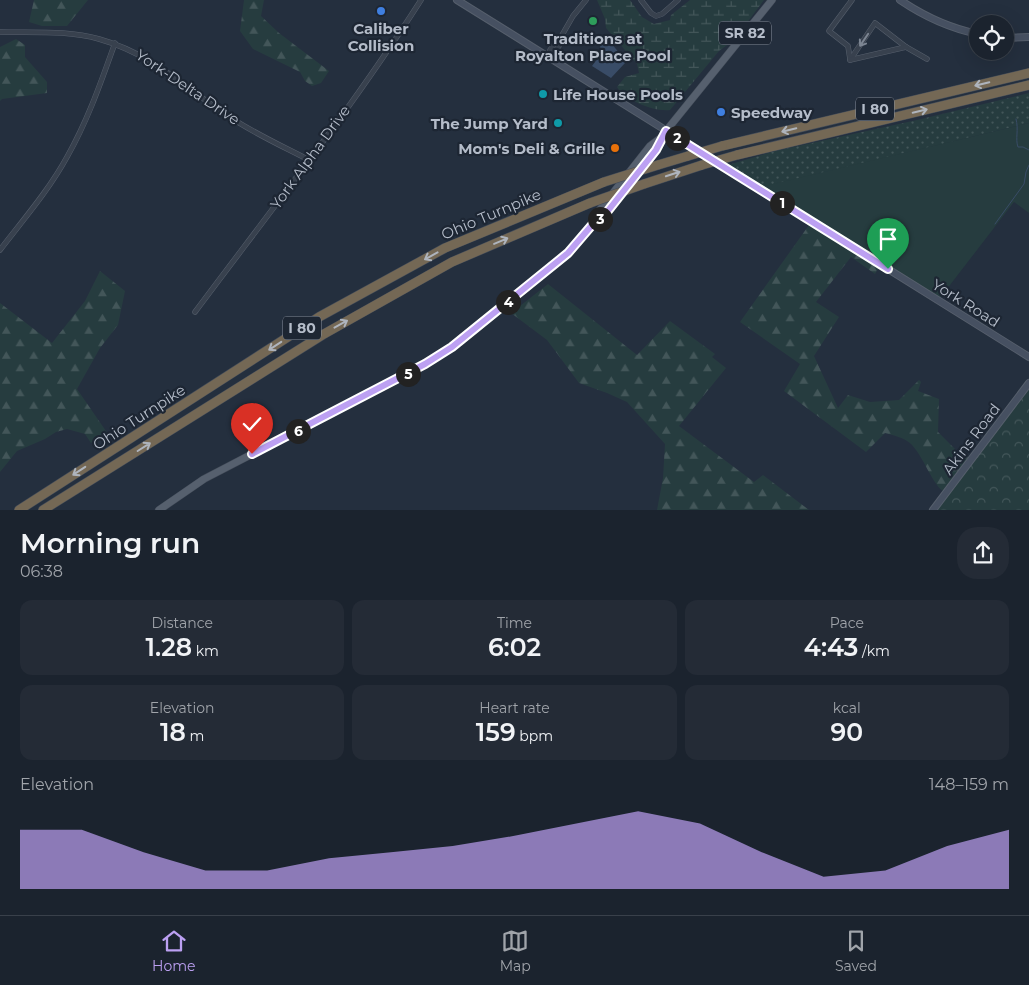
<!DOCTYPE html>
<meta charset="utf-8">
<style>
:root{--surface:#1b232e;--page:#242b36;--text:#f1f3f6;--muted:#a0a4aa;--line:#39404a;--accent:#bca0f2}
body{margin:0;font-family:Montserrat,sans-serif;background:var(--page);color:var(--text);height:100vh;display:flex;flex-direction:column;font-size:19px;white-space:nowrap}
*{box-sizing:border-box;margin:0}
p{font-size:16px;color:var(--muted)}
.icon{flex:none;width:28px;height:28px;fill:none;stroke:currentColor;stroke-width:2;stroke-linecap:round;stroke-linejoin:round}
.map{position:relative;height:510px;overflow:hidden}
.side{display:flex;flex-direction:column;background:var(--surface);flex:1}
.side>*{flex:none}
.tools{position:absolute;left:969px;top:15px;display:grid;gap:10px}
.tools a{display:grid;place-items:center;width:45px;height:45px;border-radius:50%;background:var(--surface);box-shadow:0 5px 20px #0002,0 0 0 1px var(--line);font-size:25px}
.pin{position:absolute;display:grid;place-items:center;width:42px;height:42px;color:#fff;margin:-51px -21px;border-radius:50% 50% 50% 0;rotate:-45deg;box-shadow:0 0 5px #0007}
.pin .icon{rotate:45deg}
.km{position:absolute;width:25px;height:25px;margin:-12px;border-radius:50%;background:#222;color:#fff;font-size:14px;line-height:25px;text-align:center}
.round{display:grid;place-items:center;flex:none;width:52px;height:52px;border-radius:20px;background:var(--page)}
.overview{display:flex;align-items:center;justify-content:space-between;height:85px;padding:0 20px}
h1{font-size:28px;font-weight:600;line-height:38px}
.metrics{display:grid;grid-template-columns:repeat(3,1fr);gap:8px;height:85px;padding:5px 20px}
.metrics div{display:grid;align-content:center;border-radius:12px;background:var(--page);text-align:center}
.metrics b{font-size:25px;font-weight:600}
.metrics small{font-size:14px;font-weight:400}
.metrics p{font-size:14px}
.chart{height:140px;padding:10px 20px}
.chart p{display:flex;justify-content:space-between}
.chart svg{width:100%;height:90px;margin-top:5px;fill:var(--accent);opacity:.7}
.tabs{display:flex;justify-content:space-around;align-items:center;height:70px;border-top:1px solid var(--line);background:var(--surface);font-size:14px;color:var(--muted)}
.tabs a{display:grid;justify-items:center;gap:2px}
.tabs .current{color:var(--accent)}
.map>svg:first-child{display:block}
.grass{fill:url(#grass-dots)}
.forest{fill:url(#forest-firs)}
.wetland{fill:url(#wetland-marsh)}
.park{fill:url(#park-crowns)}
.garden{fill:#263c3f}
.water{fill:#394c67}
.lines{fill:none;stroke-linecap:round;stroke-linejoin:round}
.stream{stroke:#394c67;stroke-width:1}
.street-casing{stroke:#565f6c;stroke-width:5.5}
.secondary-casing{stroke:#565f6c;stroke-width:8}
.primary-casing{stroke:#414a57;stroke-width:8}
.highway-casing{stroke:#434c59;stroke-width:10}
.street{stroke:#38414e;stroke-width:4.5}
.secondary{stroke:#465061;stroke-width:6}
.primary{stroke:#56606e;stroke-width:7}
.highway{stroke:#746855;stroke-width:9}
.highway-bridge-casing{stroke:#434c59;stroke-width:10;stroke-linecap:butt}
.highway-bridge{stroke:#746855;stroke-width:9}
.oneway{stroke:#7c8592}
.oneway2{stroke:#aeb4bd}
.route-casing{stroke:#fff;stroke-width:10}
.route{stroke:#bca0f2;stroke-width:6}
.shop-dot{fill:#3f7fe0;stroke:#1d2633;stroke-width:2}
.leisure-dot{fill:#2e9e5b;stroke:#1d2633;stroke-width:2}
.culture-dot{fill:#0f9aa8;stroke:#1d2633;stroke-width:2}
.food-dot{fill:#e8710a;stroke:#1d2633;stroke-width:2}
.labels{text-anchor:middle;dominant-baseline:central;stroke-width:4.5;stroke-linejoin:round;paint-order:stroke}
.shield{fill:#1d2633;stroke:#878f9c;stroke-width:1}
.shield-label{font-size:14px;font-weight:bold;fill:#b4bcc9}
.poi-label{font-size:15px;font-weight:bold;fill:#b4bcc9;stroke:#1d2633}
.street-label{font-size:15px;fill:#b4bcc9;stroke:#1d2633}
</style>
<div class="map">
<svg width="1029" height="510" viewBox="0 0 1029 510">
<defs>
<pattern id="grass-dots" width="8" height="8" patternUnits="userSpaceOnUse" patternTransform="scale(1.25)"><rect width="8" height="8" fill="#263c3f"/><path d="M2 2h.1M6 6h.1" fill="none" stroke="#435659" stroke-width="1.8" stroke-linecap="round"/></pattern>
<pattern id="forest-firs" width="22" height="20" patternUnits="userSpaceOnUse" patternTransform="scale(1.25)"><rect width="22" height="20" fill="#263c3f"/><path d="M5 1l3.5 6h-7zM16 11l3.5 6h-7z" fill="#435659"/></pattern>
<pattern id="wetland-marsh" width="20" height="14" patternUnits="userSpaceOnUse" patternTransform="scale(1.25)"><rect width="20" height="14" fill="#263c3f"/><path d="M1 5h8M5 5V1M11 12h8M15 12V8" fill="none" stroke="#435659"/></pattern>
<pattern id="park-crowns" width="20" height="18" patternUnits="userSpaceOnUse" patternTransform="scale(1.25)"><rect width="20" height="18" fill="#263c3f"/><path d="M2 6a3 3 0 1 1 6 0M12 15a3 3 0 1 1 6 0" fill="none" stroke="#435659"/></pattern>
</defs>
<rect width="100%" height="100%" fill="#242f3e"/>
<path class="grass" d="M1029,93V123L770,186L761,187L728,165L775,151L917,120Z"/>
<g class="forest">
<path d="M34,0H88L67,26H42L29,22Z"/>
<path d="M244,0H264L261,16L279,33L329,71L321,83L312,86L305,81L300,72L253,49L240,31Z"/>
<path d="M16,39L25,45V57L47,82V93L2,99L0,101V47Z"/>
<path d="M809,225L879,267L875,274L851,257L816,302L839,317L814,356L838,408L848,395L870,402L899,400L919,380L921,382L918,391L939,399L938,432L958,452L968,457L943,491C931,483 921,449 907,441C901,437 892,435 885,433L866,452L784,391L800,364L740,322Z"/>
<path d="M100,271L125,291L118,325L100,348L77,389L108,434L91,443L85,434L67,429L56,432L45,439L17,451L0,472V303L52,343L85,301Z"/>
<path d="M548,284L637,355L670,321L715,354L712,357L726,368L679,426L754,482L763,475L809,510H657L663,478L665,444L627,402L607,393L579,383L547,340L511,313Z"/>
</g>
<path class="wetland" d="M597,0H630L642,17L654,24L670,20L671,15L690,0H764L734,40L719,51L670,110C655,112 626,101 617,87L625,77L639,73L637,64L606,28L605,19Z"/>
<path class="park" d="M1029,381V510H933Z"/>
<path class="garden" d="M1029,123V213L1014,202L940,298L863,249L761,187Z"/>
<path class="water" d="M605,36L621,55L625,63L611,78L592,66L601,54L600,44Z"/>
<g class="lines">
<g class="stream">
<path d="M1016,119C1019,130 1015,139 1018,147H1023L1029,150"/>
<path d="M995,224L1024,184L1026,172L1029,165"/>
</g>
<defs>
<g id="street">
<path d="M641,0L651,13L656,16L662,14L678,0"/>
<path d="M0,32C32,33 67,30 99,39C149,53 180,83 222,112C249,131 280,145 309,160"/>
<path d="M558,42L555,43L550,50L551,53H554L559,46L558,42L573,16L586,0"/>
<path d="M850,59L848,46L829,31L852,0"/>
<path d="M850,60L875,23L906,47L927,59"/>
<path d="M850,60L906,47"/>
<path d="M0,250C23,220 49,190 67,157C88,120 101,82 115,43"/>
<path d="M195,312C272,209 352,108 421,0"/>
</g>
<g id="secondary">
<path d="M457,0L1029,357"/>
<path d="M900,0C925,17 949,28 978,34"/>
<path d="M1005,38L1029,37"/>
<path d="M933,510L1029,383"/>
</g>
<g id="primary">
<path d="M593,224L603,217L656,150L666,131L772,0"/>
<path d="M159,510L204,479L425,364L452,347L568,253L592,225L598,212L650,146L662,137"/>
</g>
<g id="highway">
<path d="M722,146L1029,73"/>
<path d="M737,155L1029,85"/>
<path d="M658,165L688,156"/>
<path d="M644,184L702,165"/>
<path d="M19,510L319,317L445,248L604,182"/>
<path d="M43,510L324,334L452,262L590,203"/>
</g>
</defs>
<use href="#street" class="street-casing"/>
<use href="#secondary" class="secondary-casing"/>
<use href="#primary" class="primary-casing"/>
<use href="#highway" class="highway-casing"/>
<use href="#street" class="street"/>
<use href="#secondary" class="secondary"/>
<use href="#primary" class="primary"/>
<use href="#highway" class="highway"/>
<defs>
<g id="highway-bridge">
<path d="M688,156L722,146"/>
<path d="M702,165L737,155"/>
<path d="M604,182L658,165"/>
<path d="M590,203L644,184"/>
</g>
</defs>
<use href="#highway-bridge" class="highway-bridge-casing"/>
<use href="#highway-bridge" class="highway-bridge"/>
</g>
<defs><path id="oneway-shaft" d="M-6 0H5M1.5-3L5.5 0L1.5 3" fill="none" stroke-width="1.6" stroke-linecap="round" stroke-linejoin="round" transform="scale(1.25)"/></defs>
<use class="oneway" href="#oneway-shaft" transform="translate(864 40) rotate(124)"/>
<g class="oneway2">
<use href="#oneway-shaft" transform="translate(982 84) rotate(167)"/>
<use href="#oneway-shaft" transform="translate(920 111) rotate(-13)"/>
<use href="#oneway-shaft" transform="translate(789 130) rotate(167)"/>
<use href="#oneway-shaft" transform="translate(673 174) rotate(-18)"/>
<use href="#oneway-shaft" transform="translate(501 241) rotate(-23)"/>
<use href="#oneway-shaft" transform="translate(431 256) rotate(151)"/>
<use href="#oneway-shaft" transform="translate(341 324) rotate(-29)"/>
<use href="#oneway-shaft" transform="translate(275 346) rotate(147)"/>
<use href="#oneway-shaft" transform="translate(144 447) rotate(-32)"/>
<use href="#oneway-shaft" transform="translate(79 471) rotate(147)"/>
</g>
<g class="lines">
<defs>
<path id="route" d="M252,454L425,364L452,347L568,253L592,225L603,217L656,150L666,131L888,269"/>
</defs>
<use href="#route" class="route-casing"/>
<use href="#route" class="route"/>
</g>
<g class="shop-dot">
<circle cx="381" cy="11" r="5"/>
<circle cx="721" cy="112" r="5"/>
</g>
<circle class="leisure-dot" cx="593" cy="21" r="5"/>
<g class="culture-dot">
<circle cx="543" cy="94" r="5"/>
<circle cx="558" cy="123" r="5"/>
</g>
<circle class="food-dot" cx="615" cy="148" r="5"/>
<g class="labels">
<g class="shield">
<rect x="719" y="21.5" width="52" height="23" rx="4"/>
<rect x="856" y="97.5" width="38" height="23" rx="4"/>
<rect x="283" y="316.5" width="38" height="23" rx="4"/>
</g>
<g class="shield-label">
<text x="745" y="33">SR 82</text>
<text x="875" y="109">I 80</text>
<text x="302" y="328">I 80</text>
</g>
<g class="poi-label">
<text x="381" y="28">Caliber<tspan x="381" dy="17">Collision</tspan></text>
<text x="593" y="38">Traditions at<tspan x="593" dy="17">Royalton Place Pool</tspan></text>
<text x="553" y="94" text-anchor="start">Life House Pools</text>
<text x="731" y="112" text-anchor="start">Speedway</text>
<text x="548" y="123" text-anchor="end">The Jump Yard</text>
<text x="605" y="148" text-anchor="end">Mom's Deli &amp; Grille</text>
</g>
<g class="street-label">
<text transform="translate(188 87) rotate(34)">York-Delta Drive</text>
<text transform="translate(310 157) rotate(-54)">York Alpha Drive</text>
<text transform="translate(491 214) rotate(-23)">Ohio Turnpike</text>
<text transform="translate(966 303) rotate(32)">York Road</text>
<text transform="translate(139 417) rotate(-33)">Ohio Turnpike</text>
<text transform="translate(971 439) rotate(-53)">Akins Road</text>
</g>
</g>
</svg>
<div class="tools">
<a><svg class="icon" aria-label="locate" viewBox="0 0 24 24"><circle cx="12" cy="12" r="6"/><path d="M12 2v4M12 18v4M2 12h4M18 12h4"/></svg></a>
</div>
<div class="pin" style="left:888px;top:269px;background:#1e9e55"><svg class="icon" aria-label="arrive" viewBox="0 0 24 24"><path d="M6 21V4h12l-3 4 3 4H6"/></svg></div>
<div class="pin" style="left:252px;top:454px;background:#d93025"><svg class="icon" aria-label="check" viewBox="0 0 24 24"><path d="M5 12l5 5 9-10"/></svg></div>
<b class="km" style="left:782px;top:203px">1</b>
<b class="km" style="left:677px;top:138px">2</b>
<b class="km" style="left:600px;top:219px">3</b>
<b class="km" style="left:508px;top:302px">4</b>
<b class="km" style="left:408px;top:374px">5</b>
<b class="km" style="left:298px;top:431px">6</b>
</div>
<section class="side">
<div class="overview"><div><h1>Morning run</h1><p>06:38</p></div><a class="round"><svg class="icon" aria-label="share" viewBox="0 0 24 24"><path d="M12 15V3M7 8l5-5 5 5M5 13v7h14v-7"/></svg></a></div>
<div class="metrics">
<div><p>Distance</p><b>1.28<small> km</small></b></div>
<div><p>Time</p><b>6:02</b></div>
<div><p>Pace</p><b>4:43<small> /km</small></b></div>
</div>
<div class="metrics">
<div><p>Elevation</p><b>18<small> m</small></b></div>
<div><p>Heart rate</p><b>159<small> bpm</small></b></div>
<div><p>kcal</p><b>90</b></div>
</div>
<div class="chart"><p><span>Elevation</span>148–159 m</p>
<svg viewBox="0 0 160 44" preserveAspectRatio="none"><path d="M0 44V15L10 15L20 26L30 35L40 35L50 29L60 26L70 23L80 18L90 12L100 6L110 12L120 26L130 38L140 35L150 23L160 15V44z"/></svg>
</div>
</section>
<nav class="tabs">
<a class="current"><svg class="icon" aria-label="home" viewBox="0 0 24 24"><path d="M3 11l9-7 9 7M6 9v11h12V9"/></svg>Home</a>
<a><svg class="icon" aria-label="map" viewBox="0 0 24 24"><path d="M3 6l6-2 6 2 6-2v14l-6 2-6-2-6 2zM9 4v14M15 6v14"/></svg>Map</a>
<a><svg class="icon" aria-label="saved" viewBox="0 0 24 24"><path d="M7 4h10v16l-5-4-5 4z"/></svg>Saved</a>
</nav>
